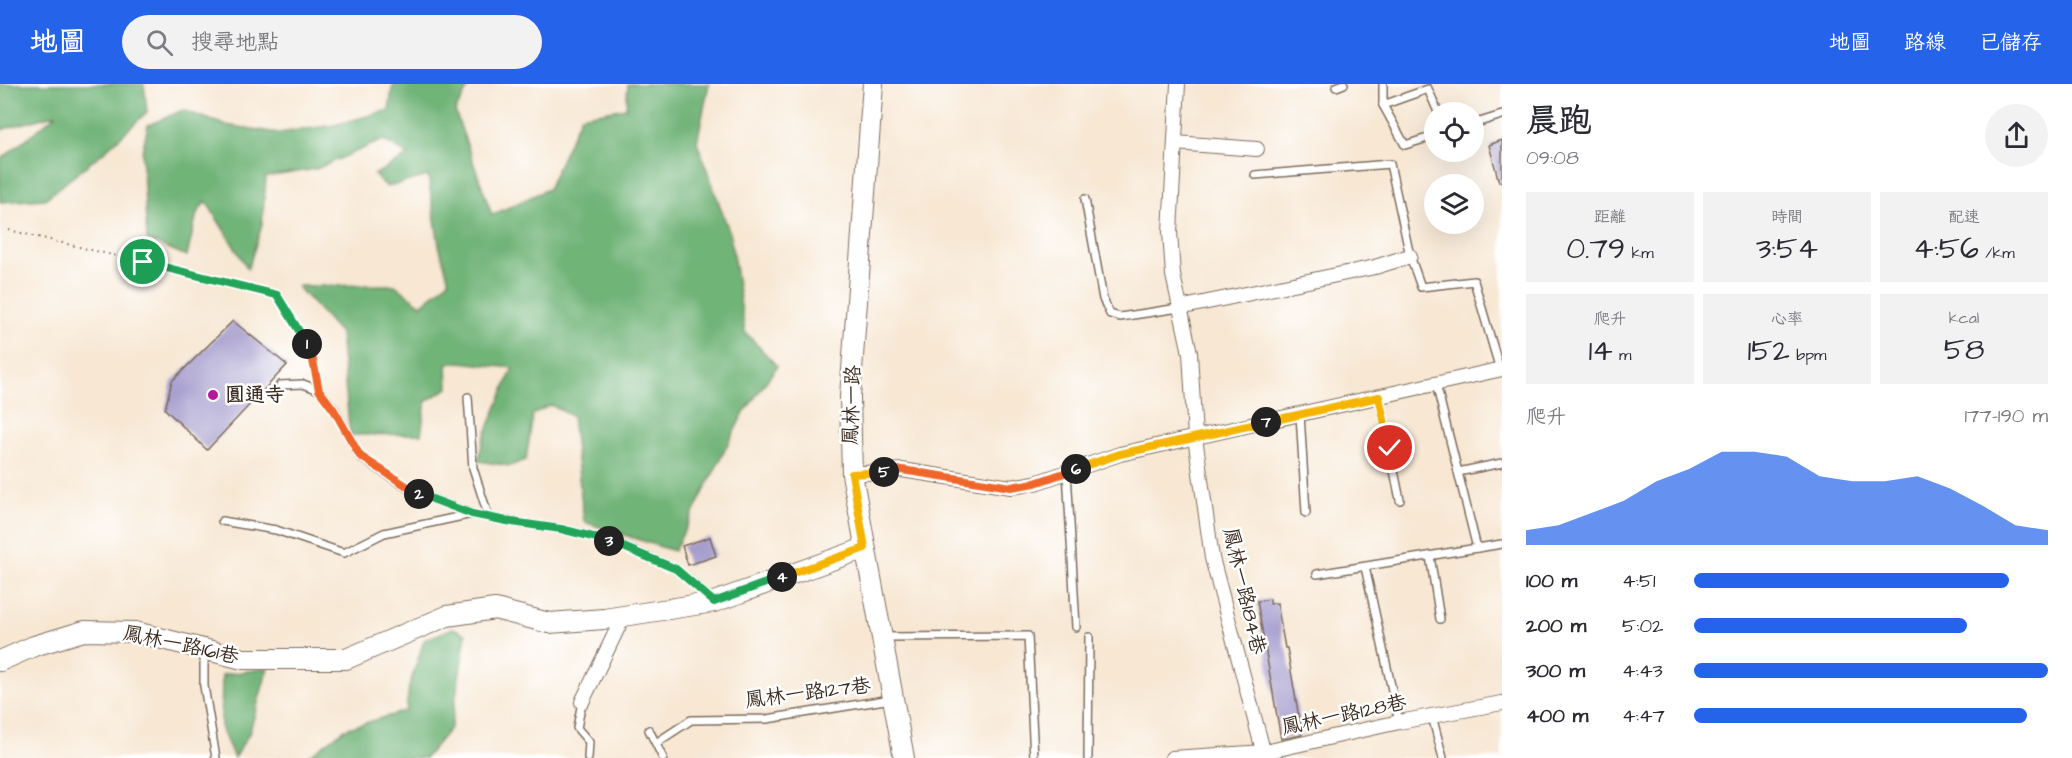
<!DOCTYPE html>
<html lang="zh-TW">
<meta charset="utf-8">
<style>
:root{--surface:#fff;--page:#f2f2f3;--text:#2b2b33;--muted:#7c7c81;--accent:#2563eb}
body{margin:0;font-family:"Architects Daughter","LXGW WenKai TC",sans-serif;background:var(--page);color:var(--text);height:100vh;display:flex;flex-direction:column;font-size:22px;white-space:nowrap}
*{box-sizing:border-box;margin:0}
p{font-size:20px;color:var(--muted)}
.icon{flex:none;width:33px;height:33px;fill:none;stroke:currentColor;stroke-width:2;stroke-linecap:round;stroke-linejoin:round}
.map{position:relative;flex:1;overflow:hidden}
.panel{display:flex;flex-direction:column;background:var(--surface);width:570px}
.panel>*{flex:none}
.fabs{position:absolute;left:1424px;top:18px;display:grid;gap:12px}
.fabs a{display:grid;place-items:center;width:60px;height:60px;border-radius:50%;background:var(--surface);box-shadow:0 6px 24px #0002;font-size:30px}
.pin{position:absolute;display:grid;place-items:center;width:51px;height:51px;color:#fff;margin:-26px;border:3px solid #fff;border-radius:50%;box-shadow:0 2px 6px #0007}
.km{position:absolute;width:30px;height:30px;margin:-15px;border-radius:50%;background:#222;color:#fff;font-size:16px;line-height:30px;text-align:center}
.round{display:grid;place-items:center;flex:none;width:63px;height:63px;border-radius:32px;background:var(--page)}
.head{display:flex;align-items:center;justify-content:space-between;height:102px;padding:0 24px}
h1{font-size:33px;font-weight:600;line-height:45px}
.metrics{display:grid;grid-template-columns:repeat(3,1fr);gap:9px;height:102px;padding:6px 24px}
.metrics div{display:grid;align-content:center;border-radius:0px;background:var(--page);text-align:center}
.metrics b{font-size:30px;font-weight:600}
.metrics small{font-size:16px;font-weight:400}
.metrics p{font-size:16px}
.chart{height:168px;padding:12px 24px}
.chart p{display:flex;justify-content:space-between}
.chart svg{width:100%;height:108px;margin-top:6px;fill:var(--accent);opacity:.7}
ul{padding:0 24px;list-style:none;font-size:20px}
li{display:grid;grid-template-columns:96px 72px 1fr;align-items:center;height:45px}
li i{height:15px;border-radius:8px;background:var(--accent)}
header{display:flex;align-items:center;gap:36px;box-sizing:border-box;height:84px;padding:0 30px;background:var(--accent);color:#fff}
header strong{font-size:28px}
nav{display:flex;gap:33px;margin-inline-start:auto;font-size:21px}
.search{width:420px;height:54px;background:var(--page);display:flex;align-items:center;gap:15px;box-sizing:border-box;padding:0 21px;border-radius:33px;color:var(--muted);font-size:22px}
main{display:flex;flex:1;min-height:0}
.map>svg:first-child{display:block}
.forest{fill:#71b478;stroke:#566f4b;stroke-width:1.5}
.building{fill:#a69dcd}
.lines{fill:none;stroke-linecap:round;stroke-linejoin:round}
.lane-casing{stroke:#7d6c5d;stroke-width:10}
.street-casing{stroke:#7d6c5d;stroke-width:16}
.secondary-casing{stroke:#7d6c5d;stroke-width:22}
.path{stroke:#7d6c5d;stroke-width:2;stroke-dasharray:1.5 4.5;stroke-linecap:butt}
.lane{stroke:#fff;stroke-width:7}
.street{stroke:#fff;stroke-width:14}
.secondary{stroke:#fff;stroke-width:20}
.split-1-casing{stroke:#fff;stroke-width:12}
.split-2-casing{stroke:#fff;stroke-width:12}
.split-3-casing{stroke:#fff;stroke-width:12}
.split-4-casing{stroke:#fff;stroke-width:12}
.split-5-casing{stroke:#fff;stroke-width:12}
.split-6-casing{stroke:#fff;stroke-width:12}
.split-7-casing{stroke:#fff;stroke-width:12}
.split-8-casing{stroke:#fff;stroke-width:12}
.split-1{stroke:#22a559;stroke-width:8}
.split-2{stroke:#f0652b;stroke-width:8}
.split-3{stroke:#22a559;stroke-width:8}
.split-4{stroke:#22a559;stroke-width:8}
.split-5{stroke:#f5b400;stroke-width:8}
.split-6{stroke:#f0652b;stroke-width:8}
.split-7{stroke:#f5b400;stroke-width:8}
.split-8{stroke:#f5b400;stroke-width:8}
.poi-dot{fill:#b5179e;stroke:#fff;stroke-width:2}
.labels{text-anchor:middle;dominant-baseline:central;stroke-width:5;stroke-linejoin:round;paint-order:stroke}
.poi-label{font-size:20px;font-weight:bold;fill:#3b2a1e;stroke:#fff;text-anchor:start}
.street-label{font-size:20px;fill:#3b2a1e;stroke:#fff}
</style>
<header>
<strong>地圖</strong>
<div class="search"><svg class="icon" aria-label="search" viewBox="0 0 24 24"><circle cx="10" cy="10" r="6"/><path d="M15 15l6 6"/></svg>搜尋地點</div>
<nav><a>地圖</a><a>路線</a><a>已儲存</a></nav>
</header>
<main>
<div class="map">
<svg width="1502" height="674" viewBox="0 0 1502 674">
<rect width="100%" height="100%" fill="#fff"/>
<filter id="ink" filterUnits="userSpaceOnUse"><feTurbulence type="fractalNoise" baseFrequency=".0167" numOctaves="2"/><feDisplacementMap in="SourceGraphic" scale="12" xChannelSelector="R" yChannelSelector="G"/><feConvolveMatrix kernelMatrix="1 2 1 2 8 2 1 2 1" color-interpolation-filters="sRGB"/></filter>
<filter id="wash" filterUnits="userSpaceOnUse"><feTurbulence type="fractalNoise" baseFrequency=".008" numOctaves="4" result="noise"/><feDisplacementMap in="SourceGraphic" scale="24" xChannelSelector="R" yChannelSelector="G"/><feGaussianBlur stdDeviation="1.35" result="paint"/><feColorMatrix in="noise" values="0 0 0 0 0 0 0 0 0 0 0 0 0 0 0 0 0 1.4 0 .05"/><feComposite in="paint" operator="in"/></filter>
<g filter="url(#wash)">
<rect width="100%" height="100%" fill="#f7e7d3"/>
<g class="forest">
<path d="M0,0H144L147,28L105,67L45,115L0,118V76L57,30L0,46Z"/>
<path d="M393,0H470L455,27L492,131L548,105L581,32L626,24L628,0H709L697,58L730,150L745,248L777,282L742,332L674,467L584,438L572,332L551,321L533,330L526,376L510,382L478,377L483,356L513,284L460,278L447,280L448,304L426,317L421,350L350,351L340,249L297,202L395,201L421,221L449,197L439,161L428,92L387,103L374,91L409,71L383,56L316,85L266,93L262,141L248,185L206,117L197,129L187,172L147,156L142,68L148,41L183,26L225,41L279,49L335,41L389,26Z"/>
<path d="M453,544L466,550L451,643L425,674H306L345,645L406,627L409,603L424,556Z"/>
<path d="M268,584L249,650L234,674L221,644L222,591Z"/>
</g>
<g id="blocks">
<g class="building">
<path d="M1502,56V97L1499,98L1489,61Z"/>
<path d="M233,237L287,281L207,366L165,325L172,297Z"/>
<path d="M710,453L716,472L688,481L682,462Z"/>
<path d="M1270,515V520L1277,519L1285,564H1287L1302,651L1281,655L1257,517Z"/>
</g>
</g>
</g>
<g filter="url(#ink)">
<use href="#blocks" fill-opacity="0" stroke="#7d6c5d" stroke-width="1.5"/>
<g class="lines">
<defs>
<g id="lane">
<path d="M1383,0V21L1405,61L1434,52"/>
<path d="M1336,3L1344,0"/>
<path d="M1383,21L1428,5L1438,28"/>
<path d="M1473,40L1502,31"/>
<path d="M1255,91L1390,80L1410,172L1421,203L1474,197L1500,286"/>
<path d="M1085,115L1103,215L1110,230L1120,233L1179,224"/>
<path d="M1436,300L1477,464"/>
<path d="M280,301L303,300L319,306L335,326L360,373L414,408L472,430L512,438L561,445L614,458L676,485L710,514"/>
<path d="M468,313L473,384L489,434"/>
<path d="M1379,313L1400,416"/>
<path d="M1300,330L1306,429"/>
<path d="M1067,388L1076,543"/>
<path d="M1458,388L1502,379"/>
<path d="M222,437L276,446L344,469L384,449L472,430"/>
<path d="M1430,472L1440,535"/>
<path d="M1365,483L1399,638"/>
<path d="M1317,490L1502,460"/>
<path d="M885,553L1028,552L1034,674"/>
<path d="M204,568V602L216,674"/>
<path d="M582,618L577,644L589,658L588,674"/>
<path d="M1432,632L1443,674"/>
<path d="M649,646L663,674"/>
<path d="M656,659L691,636L767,635L891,615"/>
<path d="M1088,674L1089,553"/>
</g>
<g id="street">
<path d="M1178,0L1170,148L1173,191L1190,269L1195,353L1212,474L1265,674"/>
<path d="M1175,59L1257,65"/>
<path d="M1179,224L1375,183L1410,172"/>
<path d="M852,390L902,386L1011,403L1035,399L1120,370L1502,285"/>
<path d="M582,618L624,531"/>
<path d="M1172,674L1265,668L1399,638L1502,619"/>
</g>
<g id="secondary">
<path d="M873,0L850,313L852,390L904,674"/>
<path d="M0,577L34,562L84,547L135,548L243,575H346L447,532L495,525L549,539L604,535L714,518L865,464"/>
</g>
</defs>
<use href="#lane" class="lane-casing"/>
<use href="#street" class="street-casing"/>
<use href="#secondary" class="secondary-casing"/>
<path class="path" d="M9,146L277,211L311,267L317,294"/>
<use href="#lane" class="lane"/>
<use href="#street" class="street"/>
<use href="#secondary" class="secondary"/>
</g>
</g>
<g class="lines" filter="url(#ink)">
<defs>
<path id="split-1" d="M143,178L277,211L307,260"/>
<path id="split-2" d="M307,260L311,267L319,306L334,326L360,372L419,410"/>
<path id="split-3" d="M419,410L472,430L512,438L561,445L609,457"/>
<path id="split-4" d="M609,457L676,485L714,518L782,493"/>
<path id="split-5" d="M782,493L865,464L852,390L884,388"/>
<path id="split-6" d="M884,388L902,386L1011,403L1035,399L1076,385"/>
<path id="split-7" d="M1076,385L1120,370L1266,338"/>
<path id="split-8" d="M1266,338L1379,313L1390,364"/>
</defs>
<use href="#split-1" class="split-1-casing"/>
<use href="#split-2" class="split-2-casing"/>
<use href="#split-3" class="split-3-casing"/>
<use href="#split-4" class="split-4-casing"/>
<use href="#split-5" class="split-5-casing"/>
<use href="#split-6" class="split-6-casing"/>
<use href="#split-7" class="split-7-casing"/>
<use href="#split-8" class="split-8-casing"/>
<use href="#split-1" class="split-1"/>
<use href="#split-2" class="split-2"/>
<use href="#split-3" class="split-3"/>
<use href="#split-4" class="split-4"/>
<use href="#split-5" class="split-5"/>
<use href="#split-6" class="split-6"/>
<use href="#split-7" class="split-7"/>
<use href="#split-8" class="split-8"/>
</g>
<circle class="poi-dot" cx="213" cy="311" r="6"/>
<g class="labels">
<g class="poi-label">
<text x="225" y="311">圓通寺</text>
</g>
<g class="street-label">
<text transform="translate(852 321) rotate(-88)">鳳林一路</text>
<text transform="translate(1244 507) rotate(77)">鳳林一路184巷</text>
<text transform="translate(181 561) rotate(12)">鳳林一路161巷</text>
<text transform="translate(808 609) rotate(-7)">鳳林一路127巷</text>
<text transform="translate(1344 631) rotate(-12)">鳳林一路128巷</text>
</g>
</g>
</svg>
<div class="fabs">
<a><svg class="icon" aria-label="locate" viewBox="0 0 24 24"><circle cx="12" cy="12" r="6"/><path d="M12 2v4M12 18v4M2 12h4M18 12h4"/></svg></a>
<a><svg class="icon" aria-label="layers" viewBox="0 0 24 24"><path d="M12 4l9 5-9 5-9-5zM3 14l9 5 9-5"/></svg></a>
</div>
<div class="pin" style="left:143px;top:178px;background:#1e9e55"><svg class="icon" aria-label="arrive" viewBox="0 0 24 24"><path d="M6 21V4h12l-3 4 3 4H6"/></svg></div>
<div class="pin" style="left:1390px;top:364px;background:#d93025"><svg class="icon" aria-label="check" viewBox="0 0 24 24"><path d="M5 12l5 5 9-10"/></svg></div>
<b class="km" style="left:307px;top:260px">1</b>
<b class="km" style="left:419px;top:410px">2</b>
<b class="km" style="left:609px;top:457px">3</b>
<b class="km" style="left:782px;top:493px">4</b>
<b class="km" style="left:884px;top:388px">5</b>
<b class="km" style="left:1076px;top:385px">6</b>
<b class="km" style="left:1266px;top:338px">7</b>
</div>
<section class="panel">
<div class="head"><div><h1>晨跑</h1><p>09:08</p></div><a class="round"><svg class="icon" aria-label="share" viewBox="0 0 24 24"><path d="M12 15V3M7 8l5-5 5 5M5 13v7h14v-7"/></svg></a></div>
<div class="metrics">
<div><p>距離</p><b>0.79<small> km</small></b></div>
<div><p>時間</p><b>3:54</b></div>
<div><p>配速</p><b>4:56<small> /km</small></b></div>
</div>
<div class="metrics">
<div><p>爬升</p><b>14<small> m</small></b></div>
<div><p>心率</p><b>152<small> bpm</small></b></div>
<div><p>kcal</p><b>58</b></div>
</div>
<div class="chart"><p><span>爬升</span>177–190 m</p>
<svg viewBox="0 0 160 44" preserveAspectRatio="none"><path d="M0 44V38L10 36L20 31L30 26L40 18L50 13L60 6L70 6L80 8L90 16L100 18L110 18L120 16L130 21L140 28L150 36L160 38V44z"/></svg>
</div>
<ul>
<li><b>100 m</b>4:51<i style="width:89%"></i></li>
<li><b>200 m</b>5:02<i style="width:77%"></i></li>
<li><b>300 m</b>4:43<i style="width:100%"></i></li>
<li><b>400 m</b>4:47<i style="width:94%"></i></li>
</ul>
</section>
</main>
